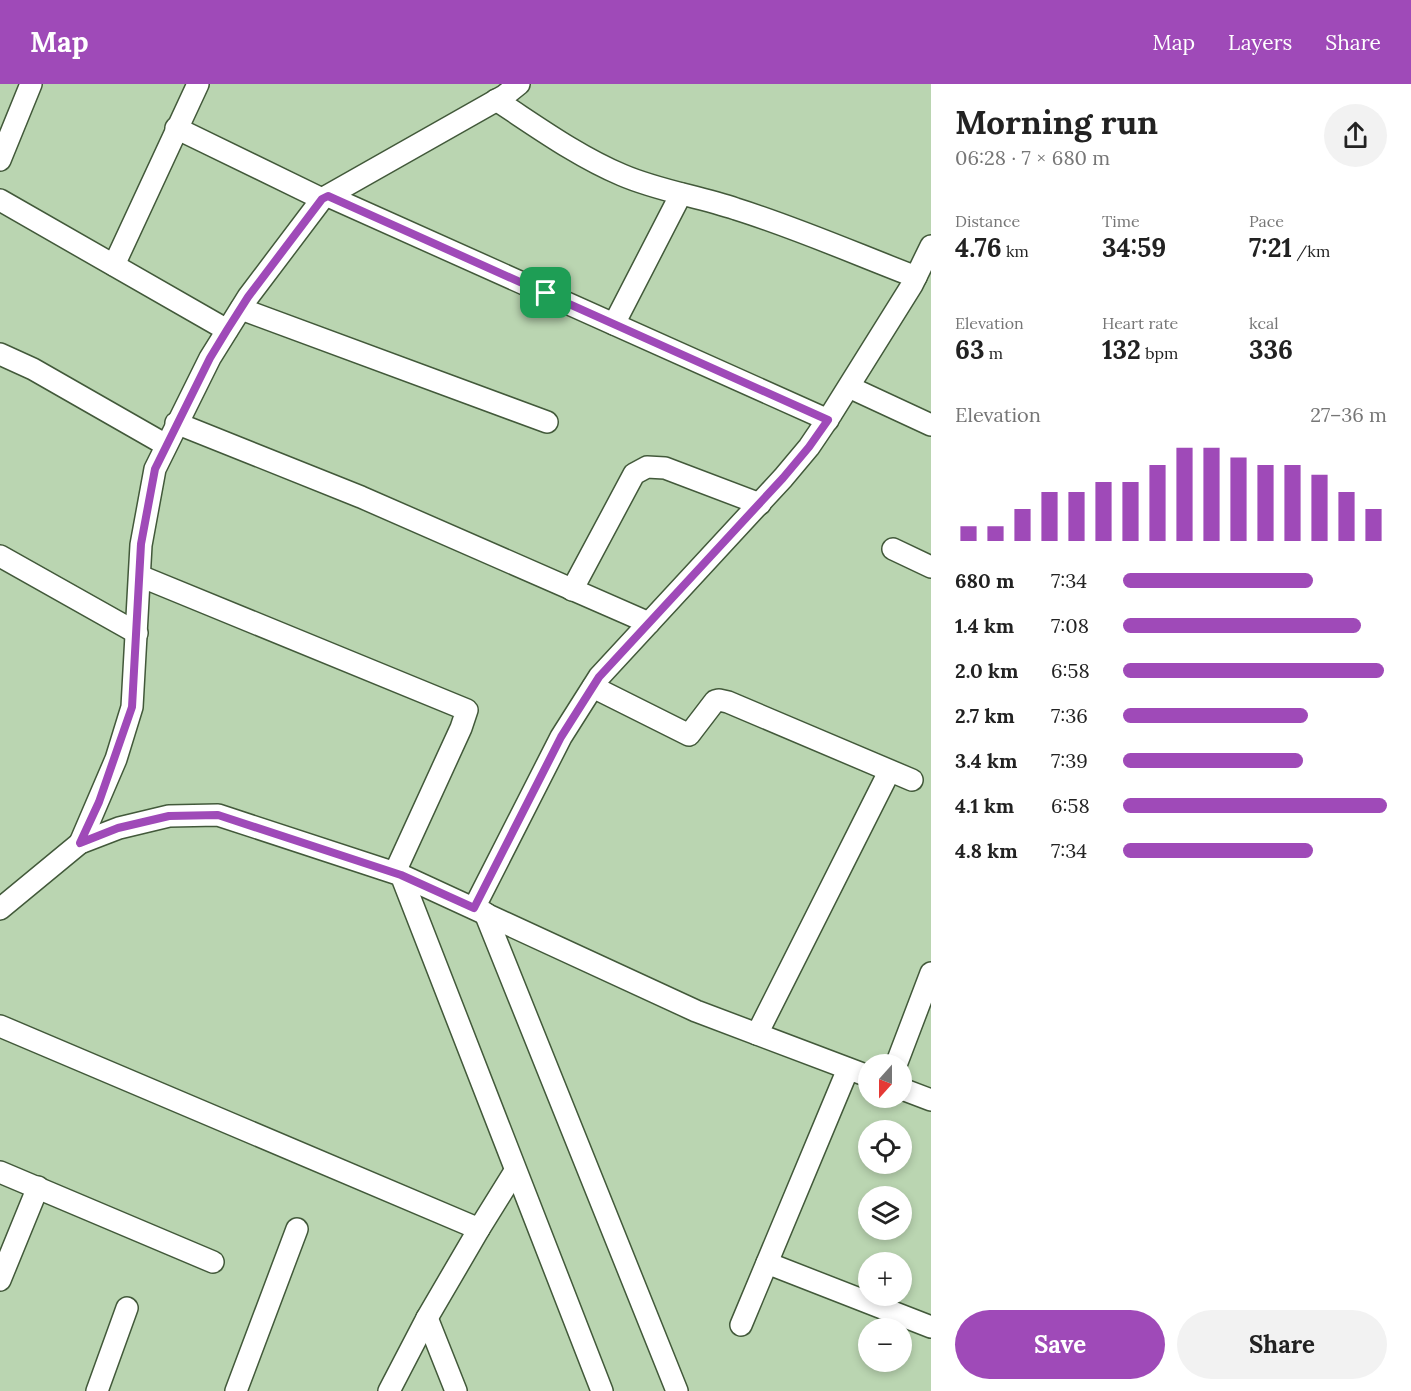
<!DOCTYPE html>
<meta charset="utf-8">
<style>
:root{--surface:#fff;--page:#f2f2f2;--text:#222;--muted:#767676;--accent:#9f4ab8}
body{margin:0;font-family:Lora,serif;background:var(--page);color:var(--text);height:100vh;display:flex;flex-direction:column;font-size:22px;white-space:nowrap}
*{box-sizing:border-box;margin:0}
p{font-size:20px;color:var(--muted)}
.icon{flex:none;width:33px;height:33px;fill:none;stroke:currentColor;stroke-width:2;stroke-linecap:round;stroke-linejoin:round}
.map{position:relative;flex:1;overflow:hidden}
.drawer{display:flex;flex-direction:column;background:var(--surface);width:480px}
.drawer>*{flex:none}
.needle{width:39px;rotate:201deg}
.buttons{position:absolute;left:858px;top:970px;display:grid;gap:12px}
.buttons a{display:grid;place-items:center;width:54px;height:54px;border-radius:50%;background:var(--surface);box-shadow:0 3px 9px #0003;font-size:30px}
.pin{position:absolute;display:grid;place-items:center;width:51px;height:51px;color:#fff;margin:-26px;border-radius:12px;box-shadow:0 3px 9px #0006}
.round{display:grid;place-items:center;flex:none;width:63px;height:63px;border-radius:32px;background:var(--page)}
.head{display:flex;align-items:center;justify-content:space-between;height:102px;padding:0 24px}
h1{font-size:33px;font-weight:700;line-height:45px}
.figures{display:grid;grid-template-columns:repeat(3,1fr);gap:9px;height:102px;padding:6px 24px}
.figures div{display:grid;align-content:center}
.figures b{font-size:26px;font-weight:700}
.figures small{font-size:16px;font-weight:400}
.figures p{font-size:16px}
.chart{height:168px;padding:12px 24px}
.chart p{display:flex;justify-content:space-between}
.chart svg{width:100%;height:108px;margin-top:6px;stroke:var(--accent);stroke-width:6}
.cta{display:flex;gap:12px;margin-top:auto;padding:12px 24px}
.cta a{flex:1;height:69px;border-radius:36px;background:var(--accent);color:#fff;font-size:24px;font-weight:700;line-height:69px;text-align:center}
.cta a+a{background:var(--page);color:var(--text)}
ul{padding:0 24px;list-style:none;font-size:20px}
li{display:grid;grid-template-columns:96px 72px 1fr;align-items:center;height:45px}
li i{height:15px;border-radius:8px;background:var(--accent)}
header{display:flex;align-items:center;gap:36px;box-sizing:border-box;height:84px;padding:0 30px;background:var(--accent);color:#fff}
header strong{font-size:28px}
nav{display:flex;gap:33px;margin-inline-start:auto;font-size:21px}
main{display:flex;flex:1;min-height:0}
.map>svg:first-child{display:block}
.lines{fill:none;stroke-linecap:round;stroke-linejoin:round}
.minor-casing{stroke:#42593a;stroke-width:24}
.minor{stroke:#fff;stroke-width:21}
.route-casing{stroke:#fff;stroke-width:12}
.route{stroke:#9f4ab8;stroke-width:8}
</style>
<header>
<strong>Map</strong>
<nav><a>Map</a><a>Layers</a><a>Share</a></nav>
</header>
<main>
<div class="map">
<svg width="931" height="1307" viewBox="0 0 931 1307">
<rect width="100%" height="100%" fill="#bad5b1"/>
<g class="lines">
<defs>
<g id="minor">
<path d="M496,16C536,42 577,72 622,91C659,107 698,112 736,125C797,144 856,170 916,193"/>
<path d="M176,44L322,115"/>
<path d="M0,76L31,0"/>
<path d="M328,112L828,336"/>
<path d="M0,116L227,246"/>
<path d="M114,181L198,0"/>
<path d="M241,225L547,338"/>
<path d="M614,240L681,110"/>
<path d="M0,270L33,285L166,361"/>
<path d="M849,303L931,341"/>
<path d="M176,339L361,413L649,539"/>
<path d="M893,465L931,483"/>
<path d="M0,472L137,549"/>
<path d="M140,492L467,626L461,644L395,788"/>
<path d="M572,506L634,390L647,383L665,384L760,420"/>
<path d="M593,603L689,651L715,617L719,616L728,618L912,696"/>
<path d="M80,759L116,675L132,623L141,461L155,385L210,274L248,213L322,115L504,12L519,0"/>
<path d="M401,791L696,927L868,992"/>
<path d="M474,824L561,653L599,593L783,394L809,363L832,329L912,201L931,162"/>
<path d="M0,825L80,759L119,744L169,732L218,731L401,791L602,1307"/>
<path d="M485,829L677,1307"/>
<path d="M0,942L479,1145L515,1087"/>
<path d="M757,950L889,688"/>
<path d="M896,981L931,889"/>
<path d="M902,1005L931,1016"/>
<path d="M0,1088L213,1178"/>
<path d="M767,1179L931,1243"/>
<path d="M0,1196L38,1103"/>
<path d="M427,1234L456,1307"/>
<path d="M741,1241L848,985"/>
<path d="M97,1307L127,1224"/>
<path d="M236,1307L297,1145"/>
<path d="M389,1307L427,1234L479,1145"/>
</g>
</defs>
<use href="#minor" class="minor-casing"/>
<use href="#minor" class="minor"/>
</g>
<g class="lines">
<defs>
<path id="route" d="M328,112L828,336L809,363L783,394L599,593L561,653L474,824L401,791L218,731L169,732L118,744L80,759L99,718L132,623L141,460L155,385L210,274L227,246L248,213L322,115Z"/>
</defs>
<use href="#route" class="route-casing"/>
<use href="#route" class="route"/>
</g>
</svg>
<div class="buttons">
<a><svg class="needle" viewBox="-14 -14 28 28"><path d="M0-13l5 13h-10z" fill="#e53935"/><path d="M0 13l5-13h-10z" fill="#767676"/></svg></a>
<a><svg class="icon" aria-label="locate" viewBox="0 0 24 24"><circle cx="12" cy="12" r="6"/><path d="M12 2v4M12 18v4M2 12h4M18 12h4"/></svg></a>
<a><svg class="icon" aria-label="layers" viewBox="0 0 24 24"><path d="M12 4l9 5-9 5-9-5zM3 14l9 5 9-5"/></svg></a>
<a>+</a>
<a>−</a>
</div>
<div class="pin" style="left:546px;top:209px;background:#1e9e55"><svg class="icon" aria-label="arrive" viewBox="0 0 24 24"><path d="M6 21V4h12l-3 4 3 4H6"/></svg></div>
</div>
<section class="drawer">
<div class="head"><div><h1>Morning run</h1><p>06:28 · 7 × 680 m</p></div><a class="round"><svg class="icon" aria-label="share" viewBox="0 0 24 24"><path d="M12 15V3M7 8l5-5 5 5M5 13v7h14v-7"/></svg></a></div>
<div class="figures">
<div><p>Distance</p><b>4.76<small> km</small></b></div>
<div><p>Time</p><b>34:59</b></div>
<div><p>Pace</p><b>7:21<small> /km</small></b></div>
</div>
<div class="figures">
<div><p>Elevation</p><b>63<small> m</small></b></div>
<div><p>Heart rate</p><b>132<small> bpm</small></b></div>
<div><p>kcal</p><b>336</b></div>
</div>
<div class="chart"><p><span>Elevation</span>27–36 m</p>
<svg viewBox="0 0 160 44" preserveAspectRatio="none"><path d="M5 44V38M15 44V38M25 44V31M35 44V24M45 44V24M55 44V20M65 44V20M75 44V13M85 44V6M95 44V6M105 44V10M115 44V13M125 44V13M135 44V17M145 44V24M155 44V31"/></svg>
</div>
<ul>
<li><b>680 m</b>7:34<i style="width:72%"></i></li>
<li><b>1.4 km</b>7:08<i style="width:90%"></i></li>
<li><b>2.0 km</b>6:58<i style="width:99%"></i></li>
<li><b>2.7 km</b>7:36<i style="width:70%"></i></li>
<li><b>3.4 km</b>7:39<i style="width:68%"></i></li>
<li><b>4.1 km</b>6:58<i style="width:100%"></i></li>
<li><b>4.8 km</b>7:34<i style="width:72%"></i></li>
</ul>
<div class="cta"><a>Save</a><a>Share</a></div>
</section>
</main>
